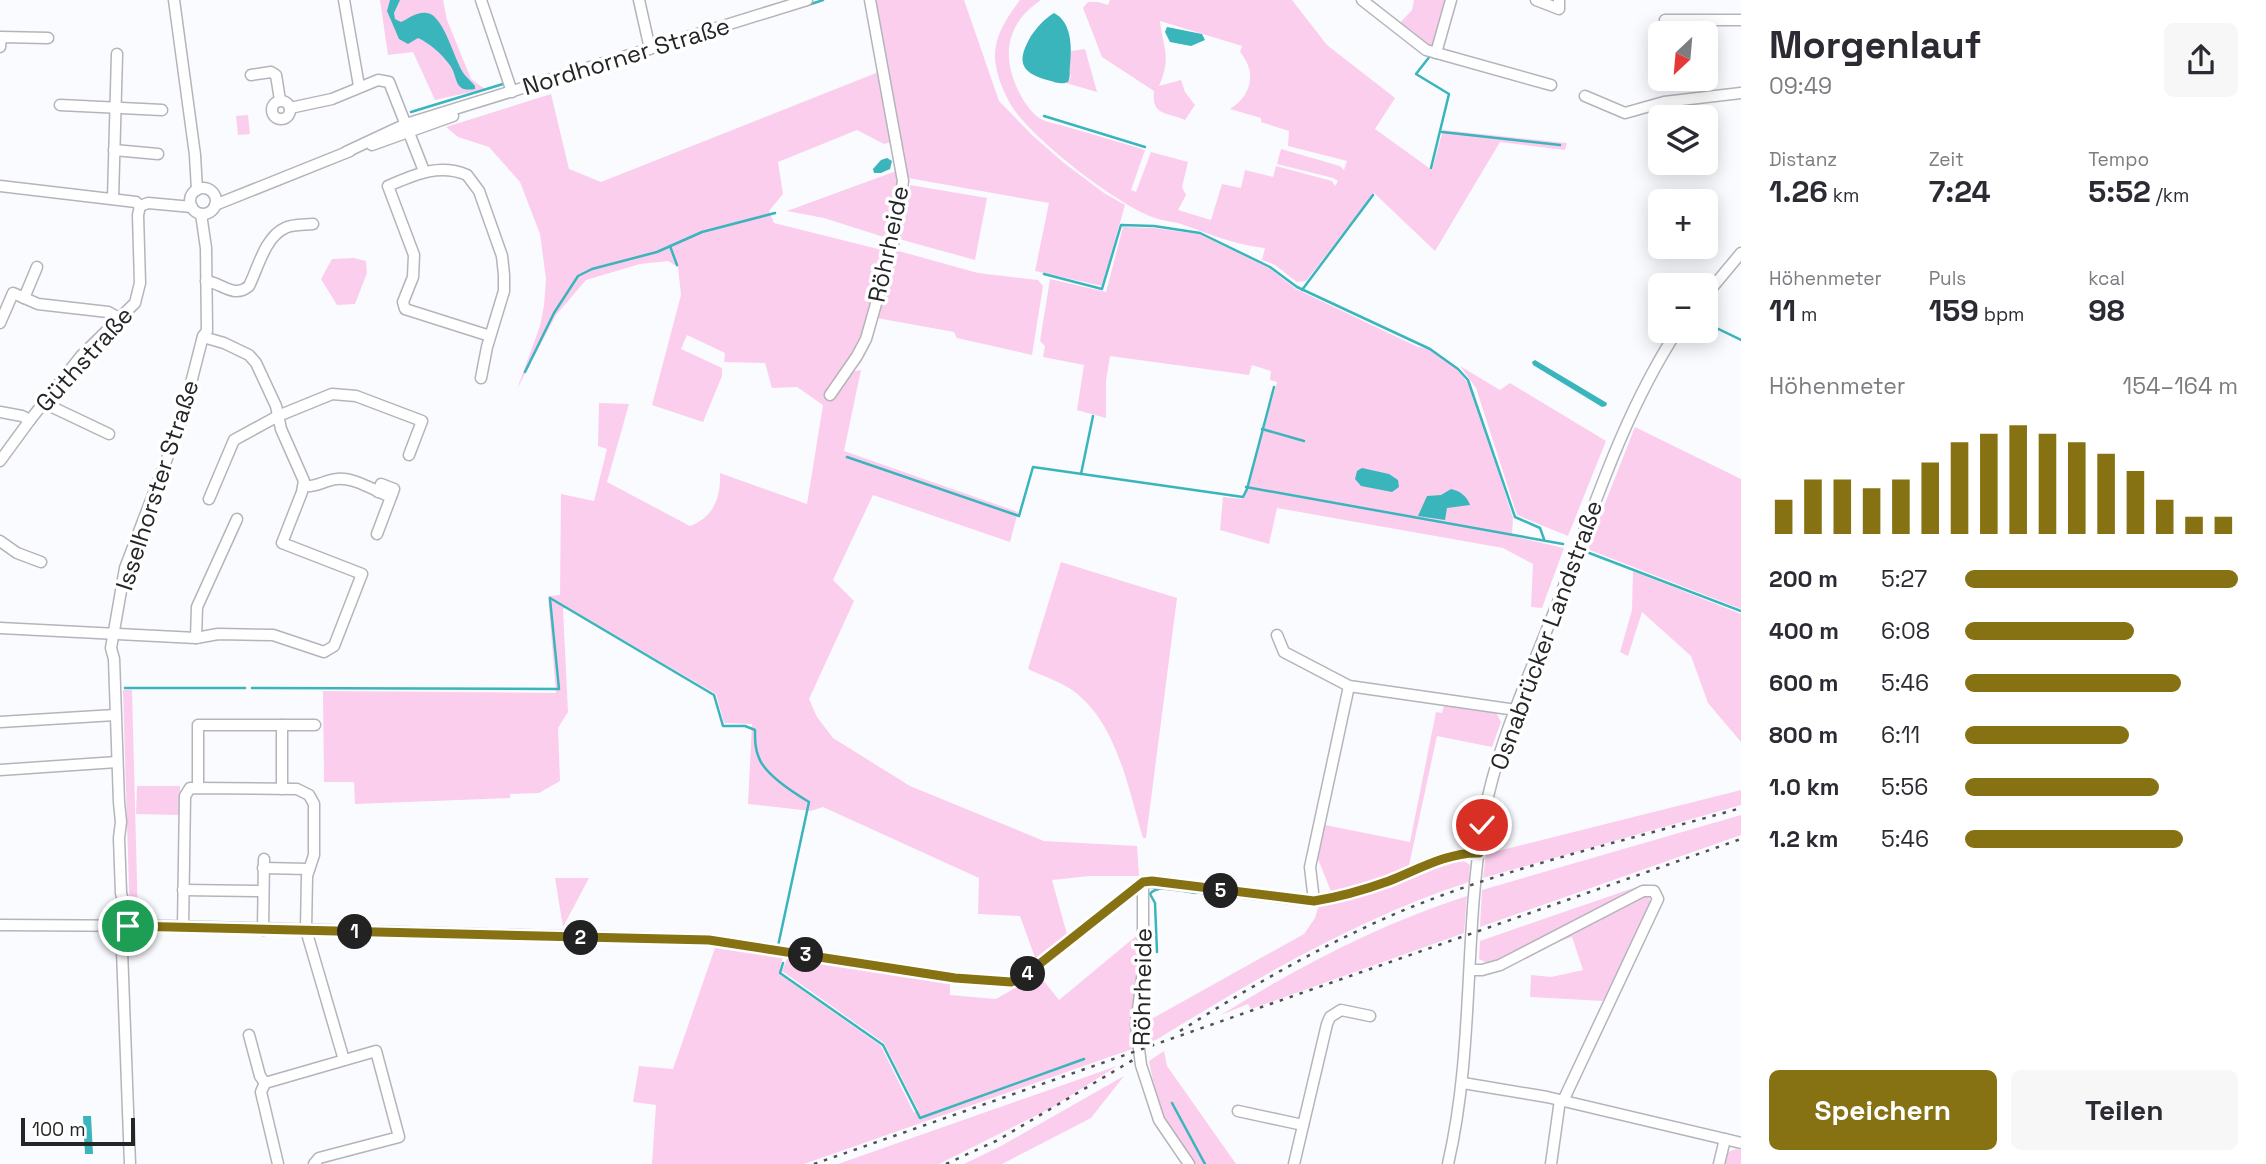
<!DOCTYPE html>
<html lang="de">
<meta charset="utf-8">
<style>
:root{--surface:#fff;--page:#f7f7f7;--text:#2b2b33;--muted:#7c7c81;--accent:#867213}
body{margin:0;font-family:"Space Grotesk",sans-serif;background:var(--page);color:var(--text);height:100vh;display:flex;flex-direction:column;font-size:26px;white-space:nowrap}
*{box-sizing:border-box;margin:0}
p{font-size:23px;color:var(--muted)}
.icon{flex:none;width:38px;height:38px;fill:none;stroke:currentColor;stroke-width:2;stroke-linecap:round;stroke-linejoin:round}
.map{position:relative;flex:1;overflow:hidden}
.side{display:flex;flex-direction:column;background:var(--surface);width:525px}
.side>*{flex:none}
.needle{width:46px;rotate:206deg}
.controls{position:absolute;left:1648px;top:21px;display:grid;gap:14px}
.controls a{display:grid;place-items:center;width:70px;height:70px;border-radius:10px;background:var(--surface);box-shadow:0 4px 18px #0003;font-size:35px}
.scale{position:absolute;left:21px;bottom:18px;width:114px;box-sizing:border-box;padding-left:7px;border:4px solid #242527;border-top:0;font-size:19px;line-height:24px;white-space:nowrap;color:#242527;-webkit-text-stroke:5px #fff;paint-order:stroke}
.pin{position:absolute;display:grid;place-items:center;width:60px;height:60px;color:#fff;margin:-30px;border:4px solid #fff;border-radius:50%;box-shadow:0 2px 7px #0007}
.km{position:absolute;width:35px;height:35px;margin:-18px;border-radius:50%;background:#222;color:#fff;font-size:19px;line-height:35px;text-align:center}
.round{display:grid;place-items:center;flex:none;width:74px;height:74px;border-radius:10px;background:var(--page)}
.head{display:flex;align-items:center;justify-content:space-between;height:119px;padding:0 28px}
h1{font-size:38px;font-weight:600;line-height:52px}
.metrics{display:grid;grid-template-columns:repeat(3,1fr);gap:10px;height:119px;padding:7px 28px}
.metrics div{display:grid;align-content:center}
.metrics b{font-size:30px;font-weight:600}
.metrics small{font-size:19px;font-weight:400}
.metrics p{font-size:19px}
.chart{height:196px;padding:14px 28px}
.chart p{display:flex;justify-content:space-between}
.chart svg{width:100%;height:126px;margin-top:7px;stroke:var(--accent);stroke-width:6}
.action{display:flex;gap:14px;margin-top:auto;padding:14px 28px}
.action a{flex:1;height:80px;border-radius:10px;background:var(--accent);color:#fff;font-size:28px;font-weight:600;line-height:80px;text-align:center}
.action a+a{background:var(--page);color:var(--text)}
ul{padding:0 28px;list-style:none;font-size:23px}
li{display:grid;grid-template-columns:112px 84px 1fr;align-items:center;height:52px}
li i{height:18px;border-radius:9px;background:var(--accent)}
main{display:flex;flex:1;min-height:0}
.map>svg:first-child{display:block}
.green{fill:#fcceed}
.water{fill:#3ab5bc}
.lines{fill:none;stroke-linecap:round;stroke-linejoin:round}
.stream{stroke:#3ab5bc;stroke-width:2.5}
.minor-casing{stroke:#b3b5bb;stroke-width:13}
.minor{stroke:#fff;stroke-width:10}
.rail{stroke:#4f5052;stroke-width:2.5;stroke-dasharray:3.5 7;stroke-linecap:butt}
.route-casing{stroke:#fff;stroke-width:14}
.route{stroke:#867213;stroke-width:9}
.labels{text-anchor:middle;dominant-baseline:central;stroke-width:7;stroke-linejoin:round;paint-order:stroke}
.street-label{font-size:24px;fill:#242527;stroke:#fff}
</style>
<main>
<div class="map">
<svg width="1741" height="1164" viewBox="0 0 1741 1164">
<rect width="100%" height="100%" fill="#f9fbff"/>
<g class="green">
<path d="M380,0H443L447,20L471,79L485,89L435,100L413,52L388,55Z"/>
<path d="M875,0H964L999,101L1032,135L1064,163L1104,193L1125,205L1102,286L1035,271L1049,203L908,178Z"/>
<path d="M1020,0H1041C1005,24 1001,58 1020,94C1024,102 1033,115 1041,119C1048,123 1059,124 1067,127C1093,134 1119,142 1145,150L1131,190L1136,192L1151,152L1188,162L1182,187L1186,195L1178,210L1211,220L1222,184L1241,188L1245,170L1273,177L1276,166L1332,181L1335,186L1338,181L1333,178L1277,164L1281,149L1340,166L1344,170L1347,161L1288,146L1289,131L1261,122V118L1230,109C1252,95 1257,72 1240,52L1242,46L1160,21C1163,49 1172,56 1159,86L1181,80L1185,92L1195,105L1185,120C1167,112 1151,116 1154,91L1102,57L1083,8L1088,2H1098L1108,5L1110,0H1292L1327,45L1395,98L1375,129L1432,170L1443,130L1567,143L1565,150L1500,142L1435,251L1374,193L1306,281L1297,282L1275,265L1262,260L1265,248C1235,245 1207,233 1178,223C1169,221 1160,220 1152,217C1114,202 1035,141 1013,108C1004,94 996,75 995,58C994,36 1007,17 1020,0Z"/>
<path d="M1414,0H1446L1432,49L1398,25L1412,10Z"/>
<path d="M1085,49L1097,92L1066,83L1071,77L1069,67L1071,51Z"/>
<path d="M881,71L895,141L884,144L857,130L778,162L783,194L769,211L774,223L886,251L862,336L854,354L837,375L861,370L844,451L1018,512L1010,542L873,495L833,580L854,601L809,699L817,717L833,738L910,786L1044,841L1137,846L1139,876H1090L1052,880L1068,938L1037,963L1020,916L978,914L979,878L823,807L811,811L748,804L752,724L724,723L716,694L567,607L563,609L568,712L558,728L560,781L539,793L510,794V798L355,804L354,782H324L323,691L556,693L548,596L560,595L561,494L594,501L607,449L598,446L599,403L629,404L607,482L690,526C714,517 721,497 720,473L807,504L823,405L797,387L772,388L765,363L724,362L725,353L687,335L681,349L722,368V376L703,422L652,405L681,295L678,267L668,261L640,264L586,280L556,315L517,389L540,326L544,305L546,279L540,234L520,182L489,147L458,137L446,127L551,94L569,169L601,182Z"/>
<path d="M248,115L250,134L238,135L236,116Z"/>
<path d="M899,170L901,181L890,239L824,218L787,211Z"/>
<path d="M910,185L987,198L975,260L899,239Z"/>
<path d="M1123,227L1154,228L1199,234L1269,268L1296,289L1418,347C1437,348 1463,372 1472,390L1513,518L1512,536L1564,548L1542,608L1531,607L1533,564L1503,548L1277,508L1269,544L1220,530L1223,497L1243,499L1245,496L1277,382L1270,380L1271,371L1252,365L1249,375L1110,356L1106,381V418L1077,410L1084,365L1043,357L1045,346L1040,341L1050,279L1106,292Z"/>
<path d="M895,250L978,273L1038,280L1043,286L1032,355L957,338L954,332L877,318Z"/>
<path d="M354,258L366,261L367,273L355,304L337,305L321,279L332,259Z"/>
<path d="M1460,366L1500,390L1510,383L1606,441L1568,536L1517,515L1476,388Z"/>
<path d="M1635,427L1741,479V609L1587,549Z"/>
<path d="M1061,562L1177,598L1146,838H1143C1128,788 1117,722 1072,690C1059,681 1042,676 1028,669Z"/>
<path d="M1633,571L1741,614V742L1708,703L1691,656L1642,612L1628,656L1620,652L1632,610Z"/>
<path d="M123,690H132L138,920L131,917L129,889Z"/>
<path d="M1449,704L1496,712L1501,722L1492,747L1437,736L1408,870L1332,894L1318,859L1325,825L1410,842L1436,712L1442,713L1444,705Z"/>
<path d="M137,786H180V815L136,814Z"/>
<path d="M1741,790V805L1483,878L1491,814L1497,811L1494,852Z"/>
<path d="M1741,815V835L1480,927L1482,890Z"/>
<path d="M1461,859L1470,865L1469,882C1358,918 1255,979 1156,1040L1147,1043L1146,1022L1304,934L1315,918L1319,904Z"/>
<path d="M555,878H589L563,927Z"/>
<path d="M1645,884L1651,904L1603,1001L1530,997L1531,975L1551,977L1583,970L1572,937L1551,944L1547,934L1501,960L1487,963L1479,959L1480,941Z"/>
<path d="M1467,896L1464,933L1251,1009L1248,1004L1221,1015C1298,967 1380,924 1467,896Z"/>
<path d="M1141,932L1135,1048L804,1164H652L656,1105L633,1102L639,1066L673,1069L716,945L783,956L779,974L881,1046L914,1113L918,1110L884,1043L782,971L788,956L950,981V995L996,999L1022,984L1036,971L1059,1000Z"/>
<path d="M1164,1051L1167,1066L1236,1164H1194L1160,1116L1149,1061Z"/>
<path d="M1117,1066L1051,1108L939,1164H838Z"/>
<path d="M1124,1076L1091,1118L1002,1164H964L1001,1146Z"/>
<path d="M1736,1149L1741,1150V1164H1725L1728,1152Z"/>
</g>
<g class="water">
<path d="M390,0H400L394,13L395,19L401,22C409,18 418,11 427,13C444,15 454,60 464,74C467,78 472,82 475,86V89C452,93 459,76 449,64C441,53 429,43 418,38L408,44L399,39L387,11Z"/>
<path d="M1054,13C1072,22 1072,48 1070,65C1069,72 1071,75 1068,82C1061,85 1055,82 1047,80C1019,72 1017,60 1031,36C1038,26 1043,20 1054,13Z"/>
<path d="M1167,27L1202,34L1205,40L1191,46L1170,42L1165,32Z"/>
<path d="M887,158L892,161L890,169L881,173H874L873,169L881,160Z"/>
<path d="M1535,360L1607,403L1606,406L1602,407L1533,365L1532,362Z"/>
<path d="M1362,468L1389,474L1398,480L1399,487L1392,492L1361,486L1355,479L1357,471Z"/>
<path d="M1451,489C1460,491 1467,496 1470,505L1447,508L1445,520L1418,516L1427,496L1441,495Z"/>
<path d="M83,1116H91L93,1154H85Z"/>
</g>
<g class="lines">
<g class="stream">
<path d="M808,5L823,0"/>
<path d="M713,34L732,28"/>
<path d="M684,43L702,38"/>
<path d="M665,49L677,46"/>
<path d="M1430,56L1416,74L1449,94L1431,168"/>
<path d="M608,67L620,64"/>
<path d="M585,75L594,72"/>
<path d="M566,80L576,77"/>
<path d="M552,85L559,83"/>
<path d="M411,112L503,84"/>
<path d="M1044,116L1145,147"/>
<path d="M1442,132L1560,145"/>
<path d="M670,246L677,265"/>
<path d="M1044,274L1102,289L1121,225L1154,226L1200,233L1270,267L1297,287L1430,349L1458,369L1468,380L1515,517L1540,528L1544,539"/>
<path d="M1302,290L1373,195"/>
<path d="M1706,323L1741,340"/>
<path d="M525,372L554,313L578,276L592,269L657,252L702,232L775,213"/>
<path d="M1262,429L1304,441"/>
<path d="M847,457L1019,516L1033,467L1243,497L1247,489L1274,387"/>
<path d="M1081,474L1093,416"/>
<path d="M1246,487L1563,544"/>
<path d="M1584,551L1741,611"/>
<path d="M550,598L714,695L723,726H745L755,730C755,740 755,749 759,758C765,774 794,793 809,802L778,946"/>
<path d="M125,688H245"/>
<path d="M252,688L559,689L550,599"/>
<path d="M1214,895L1232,898"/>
<path d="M1157,952L1155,903L1150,894C1158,883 1183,892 1196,893"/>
<path d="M783,963L780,973L883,1045L920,1118L1084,1059"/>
<path d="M1172,1103L1205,1164"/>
</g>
<defs>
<g id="minor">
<path d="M174,0L195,155L197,190"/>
<path d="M344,0L359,86"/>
<path d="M481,0L512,92"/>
<path d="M639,0L650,49"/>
<path d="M1362,0L1426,50L1551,85"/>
<path d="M1536,0L1559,9V0"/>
<path d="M1665,20H1741"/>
<path d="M0,47L1,37L48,38"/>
<path d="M1436,53L1451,0"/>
<path d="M251,75L271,72L276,75L280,100"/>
<path d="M1585,96L1625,113L1664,102L1741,93"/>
<circle cx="281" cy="110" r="9"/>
<path d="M60,105L162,110"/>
<path d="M290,108L332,99L378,80L389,82L424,171"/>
<path d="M372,145L453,116"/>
<path d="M114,150L158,154"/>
<path d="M346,152L406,124L807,0"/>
<path d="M0,186L136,202L140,206L148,203L192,207"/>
<circle cx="203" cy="201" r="13"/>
<path d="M113,199L117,54"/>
<path d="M215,205L350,151"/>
<path d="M206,281C222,283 234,299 249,286C258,268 265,237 285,228C293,224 304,225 313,224"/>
<path d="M1706,295L1741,253"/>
<path d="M24,298L37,267"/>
<path d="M0,323L13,293L38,304L108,312L119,318"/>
<path d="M481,378L487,347L504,291V275L502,256L479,191L467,175C439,163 414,175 388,186L414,255L413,277L403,302L405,309L490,336"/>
<path d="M830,395L857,356L866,339L893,244L903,181L870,0"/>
<path d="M45,401L50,406L109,434"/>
<path d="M0,412L22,416L30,420"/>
<path d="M0,461L30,420L81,356L135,303L140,283L138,215L140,206"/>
<path d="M304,486C315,488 325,480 337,479C354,477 375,491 391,497"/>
<path d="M209,499L234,440L278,416L332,394L356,396L422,421L409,455"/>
<path d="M377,534L394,489L381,484L378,492"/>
<path d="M0,541L17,553L41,562"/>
<path d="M0,628L196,638L218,634L273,635L324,652L334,646L362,574L282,543L302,492L304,481L281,429L276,406L256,363L249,355L224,343L203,337"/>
<path d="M1277,635L1284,652L1349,686L1516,710"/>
<path d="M196,638L197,607L237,519"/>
<path d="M0,722L115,715"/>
<path d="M0,770L117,762"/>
<path d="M198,787V725H315"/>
<path d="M282,789V725"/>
<path d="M263,868L309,869"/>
<path d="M1143,882V971L1136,1025L1141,1065L1159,1120L1189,1164"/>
<path d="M183,890L263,891"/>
<path d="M1314,901L1310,867L1349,686"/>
<path d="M121,922L125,908L121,893L119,838L121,822L119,802L114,659L111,648L125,568L181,422L203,336L207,331L206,248L201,214"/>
<path d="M121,923L130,1164"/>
<path d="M0,925L165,926L709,940L955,978L1011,982L1023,977L1143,882H1152L1314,901C1339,897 1364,890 1389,881C1417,870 1448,852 1479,853"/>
<path d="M183,927L185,796L190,788L297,789L309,795L314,804V855L307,876L306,930L344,1060"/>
<path d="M263,930L264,859"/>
<path d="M1471,970H1482L1500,965L1643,891H1654L1658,899L1563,1101"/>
<path d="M249,1035L260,1076L265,1083"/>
<path d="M265,1083L376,1051L399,1137L319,1158L314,1164"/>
<path d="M265,1083L261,1092L278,1164"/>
<path d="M1463,1083L1547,1097L1741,1143"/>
<path d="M1238,1111L1303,1125"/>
<path d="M1294,1164L1327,1024L1330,1017L1341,1010L1370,1016"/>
<path d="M1448,1164C1474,1051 1464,940 1482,827C1494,751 1528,678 1556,607C1592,513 1622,416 1677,331"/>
<path d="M1551,1164L1560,1100"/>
<path d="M1719,1164L1725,1139"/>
</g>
</defs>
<use href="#minor" class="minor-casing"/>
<use href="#minor" class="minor"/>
<g class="rail">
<path d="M1180,1031C1255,984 1332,939 1414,906C1520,864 1632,839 1741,808"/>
<path d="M814,1164L1741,839"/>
<path d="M946,1164L998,1140L1138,1057"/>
</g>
</g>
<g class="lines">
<defs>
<path id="route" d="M128,926L709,940L955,978L1011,982L1023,977L1143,882L1152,881L1314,901C1339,897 1364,890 1389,881C1417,870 1448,852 1479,853L1482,825"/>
</defs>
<use href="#route" class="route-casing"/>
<use href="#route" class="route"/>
</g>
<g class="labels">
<g class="street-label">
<text transform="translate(626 56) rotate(-17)">Nordhorner Straße</text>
<text transform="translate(888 244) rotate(-78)">Röhrheide</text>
<text transform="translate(84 359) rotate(-48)">Güthstraße</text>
<text transform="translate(157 485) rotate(-72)">Isselhorster Straße</text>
<text transform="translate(1546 635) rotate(-70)">Osnabrücker Landstraße</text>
<text transform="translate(1142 987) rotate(-89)">Röhrheide</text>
</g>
</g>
</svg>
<div class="controls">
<a><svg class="needle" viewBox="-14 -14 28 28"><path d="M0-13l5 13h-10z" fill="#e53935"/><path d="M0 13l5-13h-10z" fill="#7c7c81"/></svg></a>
<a><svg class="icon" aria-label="layers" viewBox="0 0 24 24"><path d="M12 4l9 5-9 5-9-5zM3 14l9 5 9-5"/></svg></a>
<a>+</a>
<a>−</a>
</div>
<div class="scale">100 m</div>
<div class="pin" style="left:128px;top:926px;background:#1e9e55"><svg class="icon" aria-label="arrive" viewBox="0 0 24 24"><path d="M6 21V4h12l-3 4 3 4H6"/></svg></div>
<div class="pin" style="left:1482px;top:825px;background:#d93025"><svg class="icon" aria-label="check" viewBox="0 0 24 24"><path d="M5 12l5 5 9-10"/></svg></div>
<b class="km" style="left:355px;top:932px">1</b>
<b class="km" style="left:581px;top:938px">2</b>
<b class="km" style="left:806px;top:955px">3</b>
<b class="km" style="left:1028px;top:974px">4</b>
<b class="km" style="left:1221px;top:891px">5</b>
</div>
<section class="side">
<div class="head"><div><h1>Morgenlauf</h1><p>09:49</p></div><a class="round"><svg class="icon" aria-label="share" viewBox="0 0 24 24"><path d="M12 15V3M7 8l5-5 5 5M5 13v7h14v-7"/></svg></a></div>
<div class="metrics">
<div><p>Distanz</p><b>1.26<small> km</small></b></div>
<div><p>Zeit</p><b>7:24</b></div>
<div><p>Tempo</p><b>5:52<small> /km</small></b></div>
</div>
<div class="metrics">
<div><p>Höhenmeter</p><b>11<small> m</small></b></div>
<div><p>Puls</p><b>159<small> bpm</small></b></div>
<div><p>kcal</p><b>98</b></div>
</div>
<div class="chart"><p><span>Höhenmeter</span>154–164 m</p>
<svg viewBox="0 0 160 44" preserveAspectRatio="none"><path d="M5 44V32M15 44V25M25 44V25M35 44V28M45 44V25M55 44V19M65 44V12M75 44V9M85 44V6M95 44V9M105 44V12M115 44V16M125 44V22M135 44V32M145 44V38M155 44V38"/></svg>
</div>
<ul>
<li><b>200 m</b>5:27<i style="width:100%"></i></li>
<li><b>400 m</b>6:08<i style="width:62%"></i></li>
<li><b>600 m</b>5:46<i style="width:79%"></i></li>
<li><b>800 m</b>6:11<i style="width:60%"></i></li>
<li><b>1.0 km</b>5:56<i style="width:71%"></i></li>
<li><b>1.2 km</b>5:46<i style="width:80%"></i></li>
</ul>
<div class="action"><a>Speichern</a><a>Teilen</a></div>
</section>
</main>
